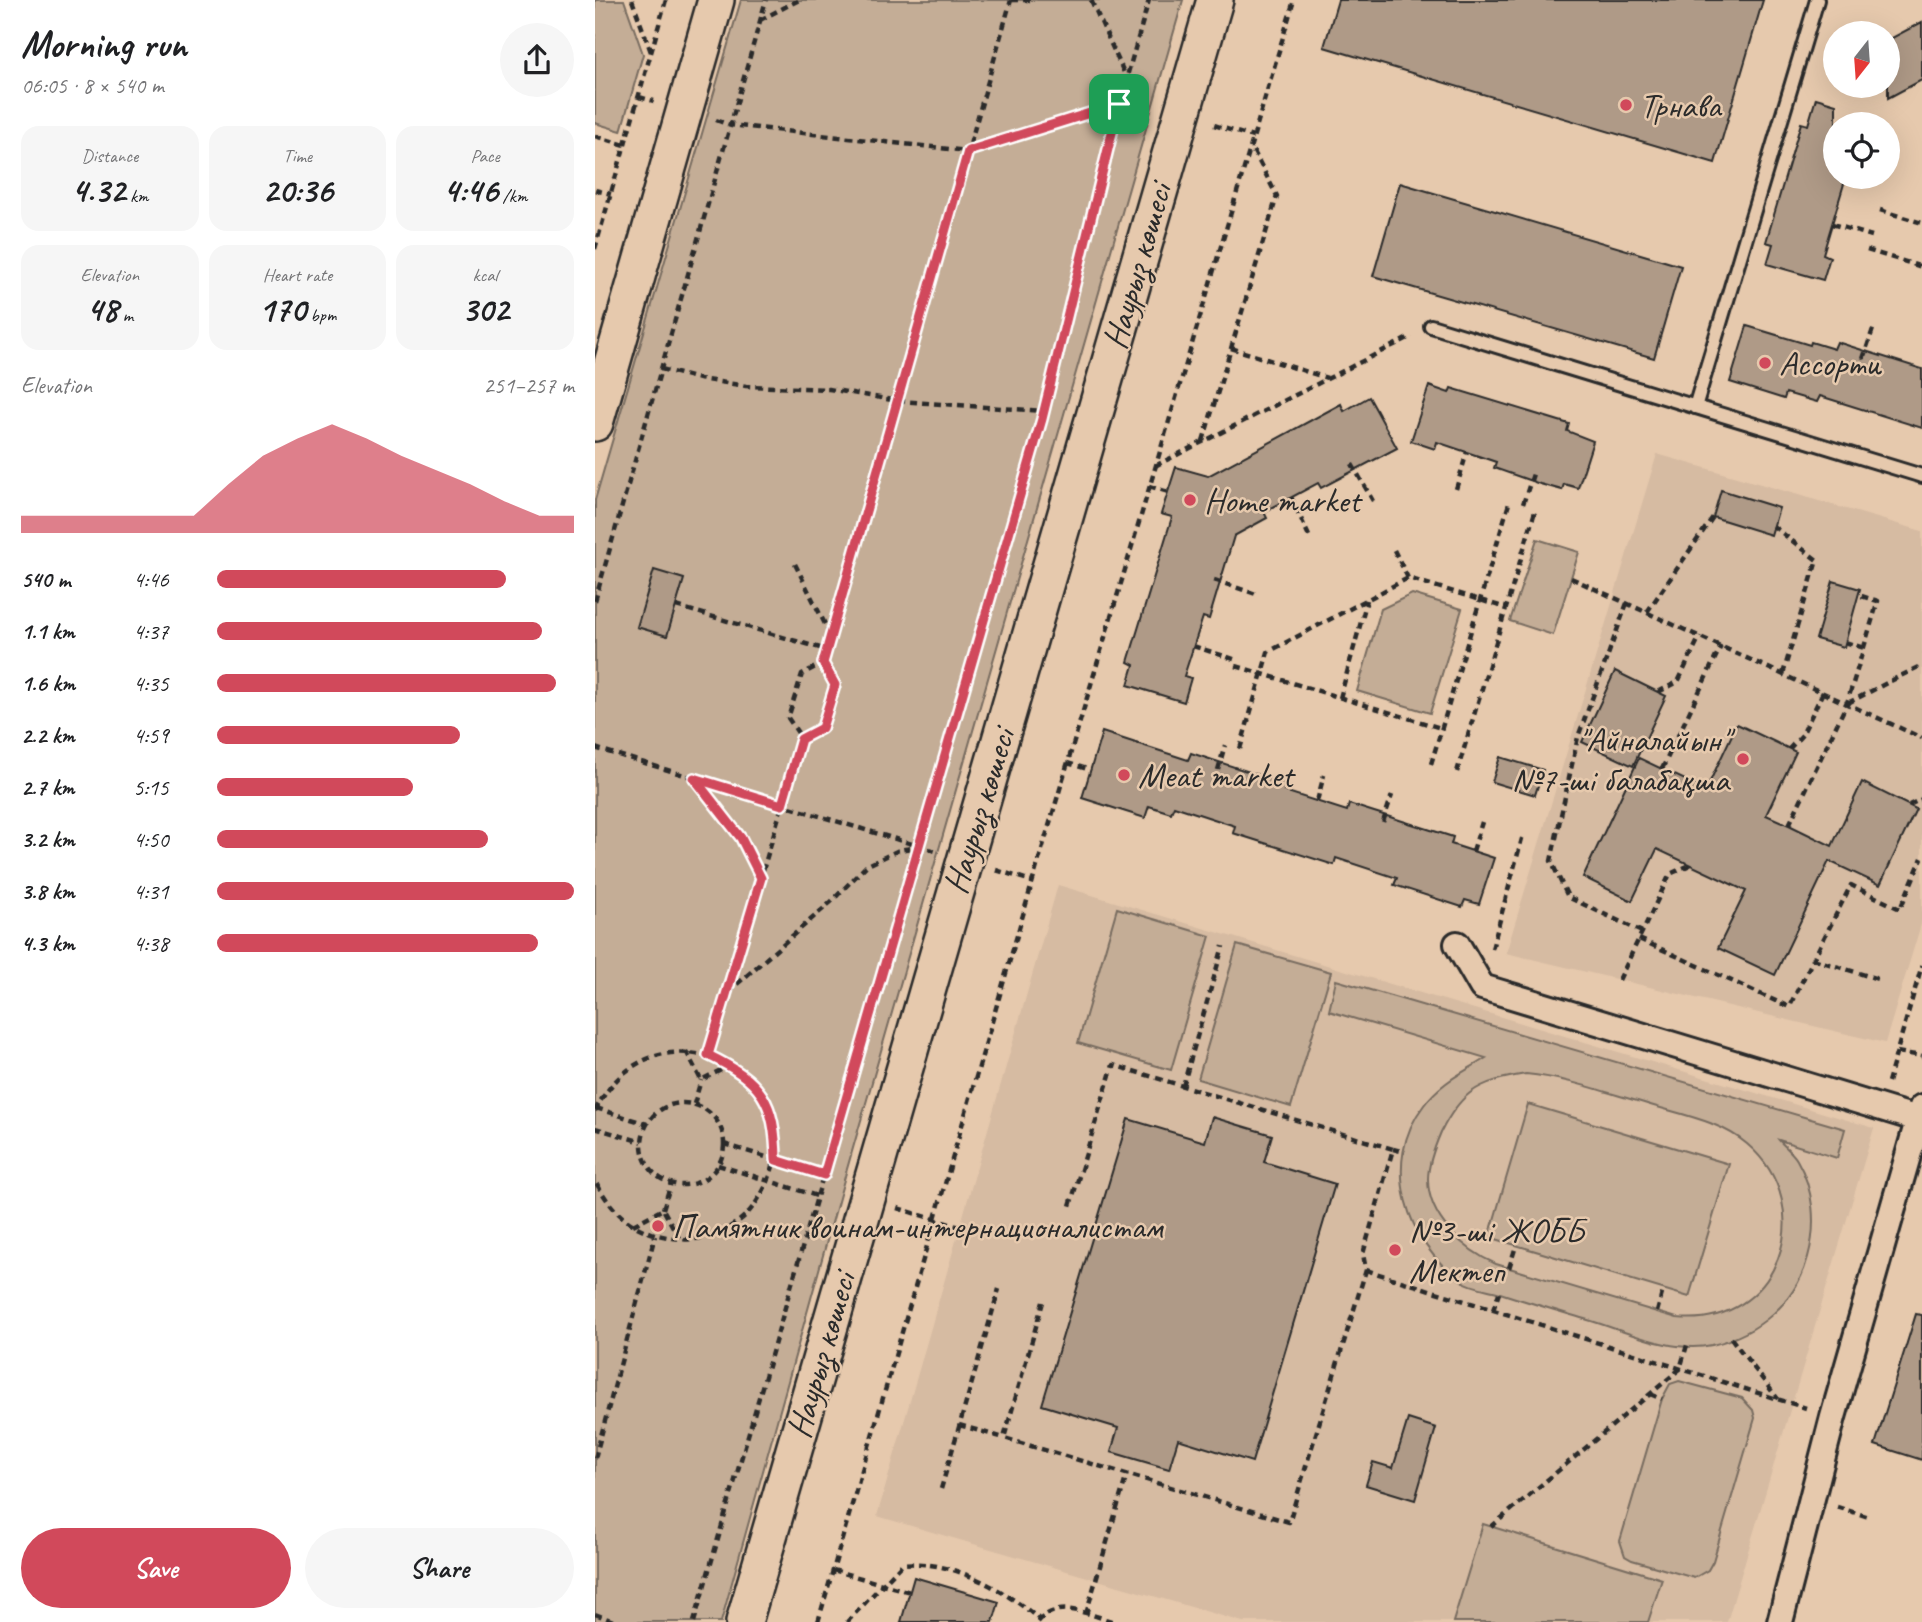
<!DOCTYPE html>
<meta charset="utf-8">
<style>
:root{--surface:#fff;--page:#f6f6f6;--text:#202124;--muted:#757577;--accent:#d1495b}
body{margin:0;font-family:Caveat,sans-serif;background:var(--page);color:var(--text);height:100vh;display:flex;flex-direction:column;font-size:26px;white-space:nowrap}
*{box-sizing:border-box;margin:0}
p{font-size:23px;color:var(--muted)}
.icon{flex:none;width:38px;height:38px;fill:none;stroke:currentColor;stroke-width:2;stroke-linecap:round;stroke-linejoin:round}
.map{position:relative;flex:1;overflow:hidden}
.drawer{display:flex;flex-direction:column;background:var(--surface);width:595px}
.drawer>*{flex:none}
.needle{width:46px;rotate:197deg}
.fabs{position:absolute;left:1228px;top:21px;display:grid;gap:14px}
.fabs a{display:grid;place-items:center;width:77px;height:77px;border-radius:50%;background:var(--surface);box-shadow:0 7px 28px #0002;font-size:35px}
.pin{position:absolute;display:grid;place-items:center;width:60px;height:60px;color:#fff;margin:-30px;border-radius:14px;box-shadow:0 4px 10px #0006}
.round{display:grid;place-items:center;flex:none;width:74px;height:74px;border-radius:37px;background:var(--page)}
.headline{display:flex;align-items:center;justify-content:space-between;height:119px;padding:0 21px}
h1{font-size:38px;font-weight:700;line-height:52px}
.metrics{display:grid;grid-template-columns:repeat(3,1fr);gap:10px;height:119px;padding:7px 21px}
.metrics div{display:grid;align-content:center;border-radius:18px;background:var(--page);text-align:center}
.metrics b{font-size:35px;font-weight:700}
.metrics small{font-size:19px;font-weight:400}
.metrics p{font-size:19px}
.chart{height:196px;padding:14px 21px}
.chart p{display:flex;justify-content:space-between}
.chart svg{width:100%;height:126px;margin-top:7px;fill:var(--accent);opacity:.7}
.action{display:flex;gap:14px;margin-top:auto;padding:14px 21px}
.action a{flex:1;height:80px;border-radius:42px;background:var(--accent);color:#fff;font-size:28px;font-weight:700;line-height:80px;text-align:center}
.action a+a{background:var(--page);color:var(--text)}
ul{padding:0 21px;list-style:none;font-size:23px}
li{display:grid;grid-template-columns:112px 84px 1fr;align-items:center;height:52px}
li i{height:18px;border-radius:9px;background:var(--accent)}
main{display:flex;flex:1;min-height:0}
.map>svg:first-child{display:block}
.built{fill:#d6bba2}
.green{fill:#c4ad96;stroke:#786c60;stroke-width:2;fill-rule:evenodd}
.building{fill:#af9a87;stroke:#2b2b2b;stroke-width:2}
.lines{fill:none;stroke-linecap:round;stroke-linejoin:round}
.lane-casing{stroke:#2b2b2b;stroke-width:18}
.street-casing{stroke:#2b2b2b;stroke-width:30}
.secondary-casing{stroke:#2b2b2b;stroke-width:40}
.path{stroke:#2b2b2b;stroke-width:4.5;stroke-dasharray:7 5;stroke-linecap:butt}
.lane{stroke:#e6c9ad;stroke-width:12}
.street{stroke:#e6c9ad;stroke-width:24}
.secondary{stroke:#e6c9ad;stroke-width:35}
.route-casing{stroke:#fff;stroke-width:14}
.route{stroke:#d1495b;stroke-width:9}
.poi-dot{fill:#d1495b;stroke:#e6c9ad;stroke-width:2.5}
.labels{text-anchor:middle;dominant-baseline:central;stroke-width:5;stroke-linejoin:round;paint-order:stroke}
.poi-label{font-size:35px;fill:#2b2b2b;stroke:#e6c9ad;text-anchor:start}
.street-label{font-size:35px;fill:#2b2b2b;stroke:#e6c9ad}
</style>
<main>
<section class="drawer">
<div class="headline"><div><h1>Morning run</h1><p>06:05 · 8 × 540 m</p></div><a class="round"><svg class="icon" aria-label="share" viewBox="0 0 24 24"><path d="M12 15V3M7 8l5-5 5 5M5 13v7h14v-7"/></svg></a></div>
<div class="metrics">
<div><p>Distance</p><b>4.32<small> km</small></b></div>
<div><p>Time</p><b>20:36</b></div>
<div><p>Pace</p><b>4:46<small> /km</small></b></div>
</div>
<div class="metrics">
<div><p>Elevation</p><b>48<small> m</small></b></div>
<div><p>Heart rate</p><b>170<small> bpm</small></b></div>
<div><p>kcal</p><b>302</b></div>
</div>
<div class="chart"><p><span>Elevation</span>251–257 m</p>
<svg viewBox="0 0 160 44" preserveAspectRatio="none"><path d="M0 44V38L10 38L20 38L30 38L40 38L50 38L60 27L70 17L80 11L90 6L100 11L110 17L120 22L130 27L140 33L150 38L160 38V44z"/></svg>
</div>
<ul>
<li><b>540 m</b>4:46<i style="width:81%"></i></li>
<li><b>1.1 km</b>4:37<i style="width:91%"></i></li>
<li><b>1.6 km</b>4:35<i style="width:95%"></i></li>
<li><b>2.2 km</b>4:59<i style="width:68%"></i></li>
<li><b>2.7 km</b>5:15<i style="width:55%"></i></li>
<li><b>3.2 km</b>4:50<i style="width:76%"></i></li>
<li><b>3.8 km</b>4:31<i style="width:100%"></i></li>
<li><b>4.3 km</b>4:38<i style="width:90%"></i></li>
</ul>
<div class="action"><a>Save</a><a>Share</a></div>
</section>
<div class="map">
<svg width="1327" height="1622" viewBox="0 0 1327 1622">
<rect width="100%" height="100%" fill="#e6c9ad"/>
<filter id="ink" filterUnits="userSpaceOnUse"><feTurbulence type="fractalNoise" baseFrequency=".0143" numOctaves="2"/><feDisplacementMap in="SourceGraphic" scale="14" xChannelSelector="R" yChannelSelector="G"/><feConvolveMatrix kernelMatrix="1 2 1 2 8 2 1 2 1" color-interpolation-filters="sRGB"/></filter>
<g filter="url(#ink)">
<g class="built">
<path d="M1062,454L1327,531V921L1290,1043L911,953Z"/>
<path d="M463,885L1279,1128L1132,1622H648L282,1516Z"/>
</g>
<g class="green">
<path d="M0,0H29L48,54L26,131L0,123Z"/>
<path d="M146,0H588L252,1169L126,1622H0V500Z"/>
<path d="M942,539L984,552L958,635L915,621Z"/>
<path d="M817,594L867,609L835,713L762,691L786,609Z"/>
<path d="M522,908L615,936L576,1070L483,1043Z"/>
<path d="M642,945L736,972L696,1107L603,1079Z"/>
<path d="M741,980L1250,1129L1242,1158L1184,1140C1190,1147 1198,1153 1202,1160C1219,1189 1222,1225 1213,1257C1201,1303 1163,1334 1117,1345C1077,1354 1031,1331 993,1320C963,1311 932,1302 902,1292C891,1289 876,1287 867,1281C811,1244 785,1162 829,1105C847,1081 868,1073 891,1058L734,1011ZM931,1074C971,1078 1010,1092 1049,1103C1083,1114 1124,1120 1152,1144C1226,1207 1184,1328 1082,1318L901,1264C869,1250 833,1218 833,1179C833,1164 840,1146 846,1132C853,1118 862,1103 875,1093C891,1081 912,1077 931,1074Z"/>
<path d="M933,1104L1134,1164L1094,1297L894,1237Z"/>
<path d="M1084,1381L1147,1398L1158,1410L1160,1418L1118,1561L1113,1570L1099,1578L1037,1560L1030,1556L1025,1541L1067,1399L1075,1384Z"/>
<path d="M888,1524L1067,1579L1053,1622H858Z"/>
</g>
<g class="building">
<path d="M743,0H1168L1120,163L729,47Z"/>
<path d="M1327,22V80L1293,98V40Z"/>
<path d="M1221,98L1241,104V177H1251L1228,254L1235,257L1228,280L1172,264L1178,244L1171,242L1206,123L1213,125Z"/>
<path d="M805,183L1086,266L1059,358L778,276Z"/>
<path d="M1152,326L1215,345L1216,342L1239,349L1242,342L1327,369V428L1225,396L1222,402L1191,393L1189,399L1135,382Z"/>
<path d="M834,386L854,393L856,388L974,424L972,431L998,441L983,488L969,484L967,490L945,484L899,468L901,462L842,442L840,449L816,441Z"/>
<path d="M774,397L802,448L726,488L723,483L669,512L672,518L639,536L614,619L608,617L589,676L596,678L589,702L533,685L539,665L533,662L577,517L566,514L581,467L613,476L746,404L749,411Z"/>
<path d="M1126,490L1184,508L1176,535L1118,517Z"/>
<path d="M59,570L89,579L72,636L42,627Z"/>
<path d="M1238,581L1265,589L1249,647L1221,639Z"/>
<path d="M1020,671L1071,696L1038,766L987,742Z"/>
<path d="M1142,724L1201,752L1171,815L1194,825L1237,846L1267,782L1321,809L1285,885L1234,861L1180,975L1123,948L1151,891L1062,849L1037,901L988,877L1044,758L1111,790Z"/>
<path d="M507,732L593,760L596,753L692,784L689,791L752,811L754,804L858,837L856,844L899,858L884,904L870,900L867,907L799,885L802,878L741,858L739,865L638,833L640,826L579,806L576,813L554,806L550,818L487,798Z"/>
<path d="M905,757L948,770L940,795L897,782Z"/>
<path d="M617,1117L677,1135L669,1162L740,1184L657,1462L583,1439L574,1469L516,1452L523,1428L447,1405L533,1119L610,1142Z"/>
<path d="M1321,1314L1327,1315V1460L1280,1445Z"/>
<path d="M813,1419L841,1428L820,1500L771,1485L778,1462L798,1468Z"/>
<path d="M319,1577L404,1602L398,1622H306Z"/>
</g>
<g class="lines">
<defs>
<g id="lane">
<path d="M836,326L1327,476"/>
<path d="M1100,407L1222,0"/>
</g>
<g id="street">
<path d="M862,944L887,987L1323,1119"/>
<path d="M1185,1622L1238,1417L1327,1107"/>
</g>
<g id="secondary">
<path d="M0,423L121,0"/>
<path d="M149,1622L620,0"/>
</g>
</defs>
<use href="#lane" class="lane-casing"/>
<use href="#street" class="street-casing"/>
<use href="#secondary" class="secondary-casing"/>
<g class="path">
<path d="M37,0L56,52"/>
<path d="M416,0H435"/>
<path d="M496,0L531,77"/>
<path d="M165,20L204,0"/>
<path d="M44,97L59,101"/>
<path d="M526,97L557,106"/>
<path d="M121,120L135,125L373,151L523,104"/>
<path d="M619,125L658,137"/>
<path d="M0,136L30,145"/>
<path d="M1293,170L1297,171"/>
<path d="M0,190L16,194"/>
<path d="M1285,210L1327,223"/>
<path d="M1237,224L1277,236"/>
<path d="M0,249L71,0"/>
<path d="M1272,250L1327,267"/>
<path d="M636,348L732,378"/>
<path d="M1268,359L1279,326"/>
<path d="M66,369L104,379L151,386L234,389L303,401L449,411"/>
<path d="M608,441L682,196L656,146"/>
<path d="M757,464L778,501"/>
<path d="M560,466L817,336"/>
<path d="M554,486L573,492"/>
<path d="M861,489L872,452"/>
<path d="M696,497L714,536"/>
<path d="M928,504L938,474"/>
<path d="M1178,526L1222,560L1188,674"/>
<path d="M799,550L813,578"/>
<path d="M200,564L235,634"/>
<path d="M976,578L1327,738"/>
<path d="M619,580L664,595"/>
<path d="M0,601L171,0"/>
<path d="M1032,603L983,737L956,861L973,897L1047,932"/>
<path d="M81,606L232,650"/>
<path d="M1052,612L1118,517"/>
<path d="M1250,642L1269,648"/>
<path d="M598,646L642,660"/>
<path d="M228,663L416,0"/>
<path d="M641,666L846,728"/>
<path d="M1063,692L1083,682L1105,636"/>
<path d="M745,698L772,600"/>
<path d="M1253,703L1327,665"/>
<path d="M0,748L340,851"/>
<path d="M645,749L673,652L813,578L911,608"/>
<path d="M1194,749L1207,735L1228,692"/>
<path d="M472,763L496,770"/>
<path d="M836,764L915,500"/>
<path d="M1067,769L1126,646"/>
<path d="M623,770L630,745"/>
<path d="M862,772L941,508"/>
<path d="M101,780L146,838L165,877"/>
<path d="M722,801L729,775"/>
<path d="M1314,805L1327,799"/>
<path d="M788,822L797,795"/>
<path d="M1194,825L1252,703L1283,601L1263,595"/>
<path d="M878,851L887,822"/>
<path d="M401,870L437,881"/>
<path d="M1044,939L1194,1007L1256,885L1305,909L1327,858"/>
<path d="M897,949L928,835"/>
<path d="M1218,959L1286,980"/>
<path d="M1024,980L1075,874L1095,865"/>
<path d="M133,992L236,902L271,866L304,850L323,847"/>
<path d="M91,1051L106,1080L134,1066"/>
<path d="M1302,1052L1327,1056"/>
<path d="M113,1055L207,739L227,728L240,686L228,663L207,674L193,718L207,739"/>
<path d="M1293,1082L1327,965"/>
<path d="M588,1086L628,946"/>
<circle cx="88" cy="1144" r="41"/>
<path d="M99,1104L106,1080"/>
<path d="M1,1108L52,1124"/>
<path d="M0,1111C65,981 245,1092 157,1208C143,1227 111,1242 87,1239C44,1235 20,1219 0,1180"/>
<path d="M0,1128L47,1142"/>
<path d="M129,1144L229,1175"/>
<path d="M798,1149L810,1152"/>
<path d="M123,1165L222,1196"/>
<path d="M302,1208L365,1227"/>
<path d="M68,1209L76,1183"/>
<path d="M38,1225L68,1209L84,1238"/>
<path d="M914,1268L921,1246"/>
<path d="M771,1270L1211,1408"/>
<path d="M448,1302L409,1438L694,1522L771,1270L768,1254L798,1149L518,1065L474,1209"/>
<path d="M898,1310L904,1293"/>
<path d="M1062,1312L1068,1290"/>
<path d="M1136,1338L1183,1399"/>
<path d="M1055,1394L1067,1399"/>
<path d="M364,1425L409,1438"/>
<path d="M0,1458L60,1236"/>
<path d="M346,1489L404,1289"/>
<path d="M1242,1507L1274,1517"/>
<path d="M896,1527L1085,1369L1092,1345"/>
<path d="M238,1570L315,1592"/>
<path d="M0,1614L21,1622"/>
<path d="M491,1614L532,1474"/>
<path d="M99,1622L447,419L526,97L554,0"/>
<path d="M223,1622L443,863L699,0"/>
<path d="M252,1622L307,1564C357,1560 407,1588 444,1619"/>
<path d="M443,1622C463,1598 494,1615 520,1622"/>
</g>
<use href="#lane" class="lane"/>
<use href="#street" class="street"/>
<use href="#secondary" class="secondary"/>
</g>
</g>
<g class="lines" filter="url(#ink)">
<defs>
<path id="route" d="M524,104L447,419L229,1175L181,1160C180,1101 167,1081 113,1055L166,878L146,838L99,778L187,805L206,739L227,728L240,685L228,663L373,151Z"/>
</defs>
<use href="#route" class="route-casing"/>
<use href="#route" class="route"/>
</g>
<g class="poi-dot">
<circle cx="1031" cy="105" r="7"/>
<circle cx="1170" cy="363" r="7"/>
<circle cx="595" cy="500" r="7"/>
<circle cx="1148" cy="759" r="7"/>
<circle cx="529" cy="775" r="7"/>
<circle cx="63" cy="1226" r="7"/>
<circle cx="800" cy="1250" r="7"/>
</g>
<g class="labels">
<g class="poi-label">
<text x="1045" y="105">Трнава</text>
<text x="1184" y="363">Ассорти</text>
<text x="609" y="500">Home market</text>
<text x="1134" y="739" text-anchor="end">"Айналайын"<tspan x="1134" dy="40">№7-ші балабақша</tspan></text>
<text x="543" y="775">Meat market</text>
<text x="77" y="1226">Памятник воинам-интернационалистам</text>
<text x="814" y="1230">№3-ші ЖОББ<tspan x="814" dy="40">Мектеп</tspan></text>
</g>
<g class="street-label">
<text transform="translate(542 266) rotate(-74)">Наурыз көшесі</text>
<text transform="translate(384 811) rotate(-73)">Наурыз көшесі</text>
<text transform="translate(226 1355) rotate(-74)">Наурыз көшесі</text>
</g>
</g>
</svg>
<div class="fabs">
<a><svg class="needle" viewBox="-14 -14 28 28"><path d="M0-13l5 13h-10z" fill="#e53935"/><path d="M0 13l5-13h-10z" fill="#757577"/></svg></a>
<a><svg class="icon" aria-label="locate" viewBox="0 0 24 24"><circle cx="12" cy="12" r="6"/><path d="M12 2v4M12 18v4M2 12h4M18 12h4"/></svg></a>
</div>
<div class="pin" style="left:524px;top:104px;background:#1e9e55"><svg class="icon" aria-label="arrive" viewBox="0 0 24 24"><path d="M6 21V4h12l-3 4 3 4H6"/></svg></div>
</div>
</main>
